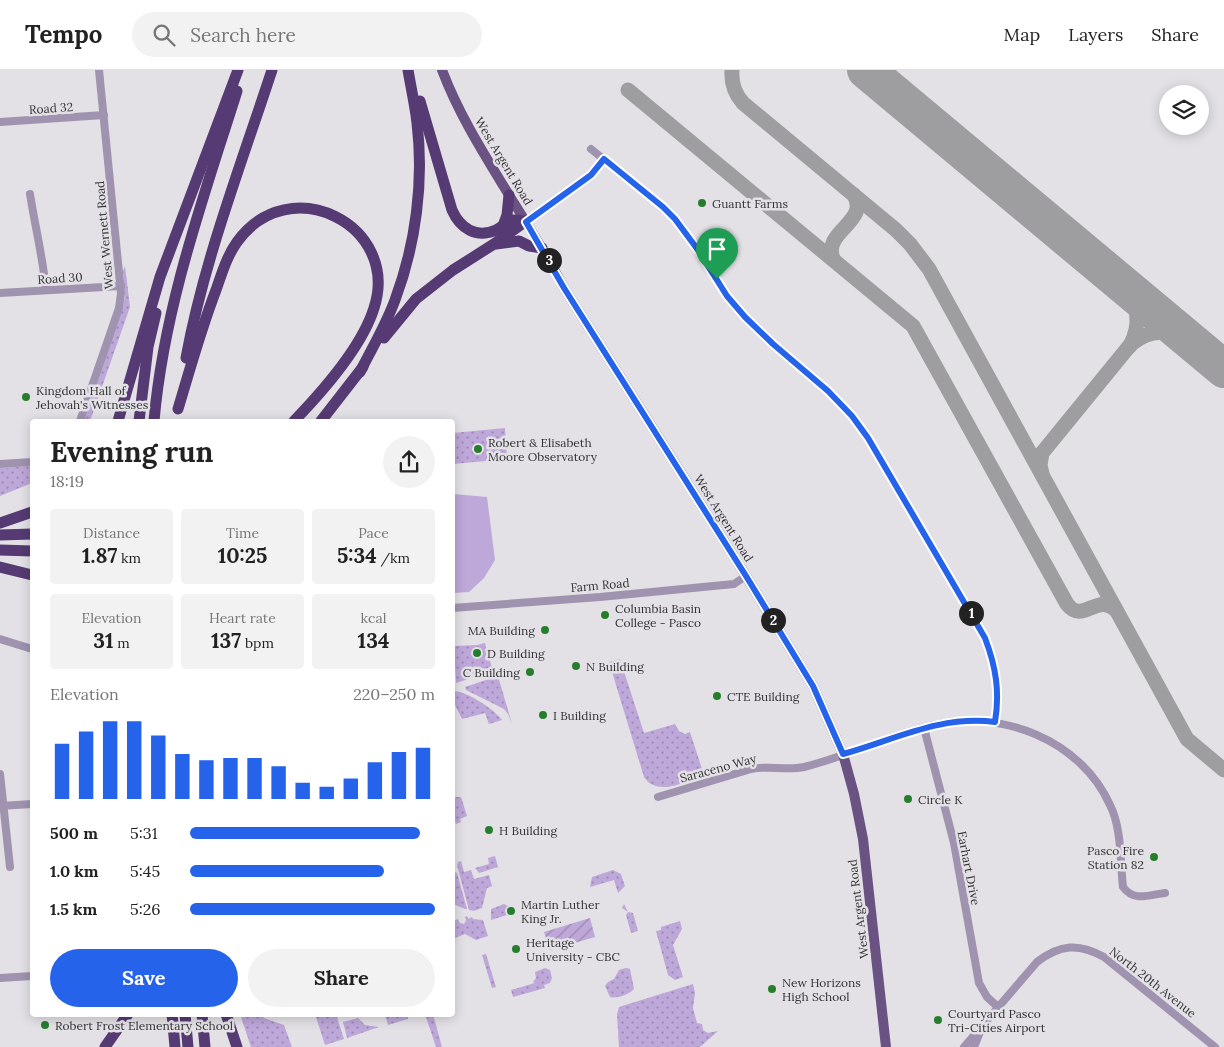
<!DOCTYPE html>
<meta charset="utf-8">
<style>
:root{--surface:#fff;--page:#f2f2f2;--text:#222;--muted:#767676;--line:#e0e0e0;--accent:#2563eb}
body{margin:0;font-family:Lora,serif;background:var(--page);color:var(--text);height:100vh;display:flex;flex-direction:column;font-size:19px;white-space:nowrap}
*{box-sizing:border-box;margin:0}
p{font-size:16px;color:var(--muted)}
.icon{flex:none;width:28px;height:28px;fill:none;stroke:currentColor;stroke-width:2;stroke-linecap:round;stroke-linejoin:round}
.map{position:relative;flex:1;overflow:hidden}
.sheet{position:absolute;left:30px;top:349px;width:425px;height:598px;display:flex;flex-direction:column;background:var(--surface);border-radius:5px;box-shadow:0 2px 12px #0003}
.sheet>*{flex:none}
.tools{position:absolute;left:1159px;top:15px;display:grid;gap:10px}
.tools a{display:grid;place-items:center;width:50px;height:50px;border-radius:50%;background:var(--surface);box-shadow:0 2px 12px #0003;font-size:25px}
.pin{position:absolute;display:grid;place-items:center;width:42px;height:42px;color:#fff;margin:-51px -21px;border-radius:50% 50% 50% 0;rotate:-45deg;box-shadow:0 0 5px #0007}
.pin .icon{rotate:45deg}
.km{position:absolute;width:25px;height:25px;margin:-12px;border-radius:50%;background:#222;color:#fff;font-size:14px;line-height:25px;text-align:center}
.round{display:grid;place-items:center;flex:none;width:52px;height:52px;border-radius:26px;background:var(--page)}
.headline{display:flex;align-items:center;justify-content:space-between;height:85px;padding:0 20px}
h1{font-size:28px;font-weight:800;line-height:38px}
.metrics{display:grid;grid-template-columns:repeat(3,1fr);gap:8px;height:85px;padding:5px 20px}
.metrics div{display:grid;align-content:center;border-radius:5px;background:var(--page);text-align:center}
.metrics b{font-size:21px;font-weight:800}
.metrics small{font-size:14px;font-weight:400}
.metrics p{font-size:14px}
.chart{height:140px;padding:10px 20px}
.chart p{display:flex;justify-content:space-between}
.chart svg{width:100%;height:90px;margin-top:5px;stroke:var(--accent);stroke-width:6}
.action{display:flex;gap:10px;margin-top:auto;padding:10px 20px}
.action a{flex:1;height:58px;border-radius:30px;background:var(--accent);color:#fff;font-size:20px;font-weight:800;line-height:58px;text-align:center}
.action a+a{background:var(--page);color:var(--text)}
ul{padding:0 20px;list-style:none;font-size:16px}
li{display:grid;grid-template-columns:80px 60px 1fr;align-items:center;height:38px}
li i{height:12px;border-radius:6px;background:var(--accent)}
header{display:flex;align-items:center;gap:30px;box-sizing:border-box;height:70px;padding:0 25px;background:var(--surface);border-bottom:1px solid var(--line)}
header strong{font-size:24px}
nav{display:flex;gap:28px;margin-inline-start:auto;font-size:18px}
.search{width:350px;height:45px;background:var(--page);display:flex;align-items:center;gap:12px;box-sizing:border-box;padding:0 18px;border-radius:28px;color:var(--muted);font-size:19px}
.map>svg:first-child{display:block}
.grass{fill:url(#grass-dots)}
.garden{fill:url(#garden-furrows)}
.pitch{fill:#bea7d9}
.lines{fill:none;stroke-linecap:round;stroke-linejoin:round}
.taxiway{stroke:#9e9da0;stroke-width:15}
.runway{stroke:#9e9da0;stroke-width:38}
.minor{stroke:#a093b0;stroke-width:8}
.major{stroke:#6a5283;stroke-width:10}
.highway{stroke:#563a73;stroke-width:11}
.route-casing{stroke:#fff;stroke-width:10}
.route{stroke:#2563eb;stroke-width:6}
.poi-dot{fill:#267e2d;stroke:#e3e1e6;stroke-width:2}
.labels{text-anchor:middle;dominant-baseline:central;stroke-width:5;stroke-linejoin:round;paint-order:stroke}
.street-label{font-size:12px;fill:#333234;stroke:#e3e1e6}
.poi-label{font-size:12px;fill:#333234;stroke:#e3e1e6;text-anchor:start}
</style>
<header>
<strong>Tempo</strong>
<div class="search"><svg class="icon" aria-label="search" viewBox="0 0 24 24"><circle cx="10" cy="10" r="6"/><path d="M15 15l6 6"/></svg>Search here</div>
<nav><a>Map</a><a>Layers</a><a>Share</a></nav>
</header>
<div class="map">
<svg width="1224" height="977" viewBox="0 0 1224 977">
<defs>
<pattern id="grass-dots" width="8" height="8" patternUnits="userSpaceOnUse" patternTransform="scale(1.25)"><rect width="8" height="8" fill="#bea7d9"/><path d="M2 2h.1M6 6h.1" fill="none" stroke="#9b89b1" stroke-width="1.8" stroke-linecap="round"/></pattern>
<pattern id="garden-furrows" width="10" height="10" patternUnits="userSpaceOnUse" patternTransform="scale(1.25)"><rect width="10" height="10" fill="#bea7d9"/><path d="M-1 1l2-2M0 10L10 0M9 11l2-2" fill="none" stroke="#9b89b1"/></pattern>
</defs>
<rect width="100%" height="100%" fill="#e3e1e6"/>
<g class="grass">
<path d="M125,196L130,237L90,351H84L123,237L125,226L123,201Z"/>
<path d="M505,358L507,389L453,394V363Z"/>
<path d="M32,396V413L0,426V398Z"/>
<path d="M485,573L493,601L456,613L454,576L477,575Z"/>
<path d="M620,589L644,663L675,654L679,661L685,664L690,662L704,705C686,712 657,727 644,707L609,592Z"/>
<path d="M498,606L512,654L508,644L504,639L466,620L465,617Z"/>
<path d="M453,621C467,621 494,639 502,650L489,654L485,643L462,649L454,633L453,634Z"/>
<path d="M455,727H461L467,746L460,749L461,752L456,754L453,745Z"/>
<path d="M495,786L498,797L479,803L475,798L489,794L488,788Z"/>
<path d="M461,791L464,802L471,800L474,809L489,805L492,816L487,818L482,838L474,841L469,840L457,795L458,792Z"/>
<path d="M613,800L621,804L625,816L618,823L614,810L590,817L592,807Z"/>
<path d="M454,802L457,803L467,839H465L453,834Z"/>
<path d="M504,834L508,836L510,844L491,850V839Z"/>
<path d="M624,834L628,842L633,843L638,861L631,863L626,845L628,842L622,838Z"/>
<path d="M467,846L468,849L472,847L473,849L483,850L488,866L476,870L465,864L455,868L453,859V851L458,849L460,853L464,854L466,850L465,847Z"/>
<path d="M680,851L682,859L673,875L683,907L675,910L668,905L656,861L661,860V857Z"/>
<path d="M486,884L496,917L492,918L482,885Z"/>
<path d="M545,898L550,900L552,908L550,913L544,915L545,918L513,927L511,920L535,913L533,912L536,908L535,902Z"/>
<path d="M626,898L630,899L634,919C630,924 617,929 610,927L605,916L608,912L614,909L619,900Z"/>
<path d="M693,914L695,923L693,938L697,953L702,954L703,960L708,963L718,961L700,977H619L617,944L619,937Z"/>
<path d="M240,944H263L264,948L284,955L292,977H251Z"/>
<path d="M315,944H336L344,969L325,975Z"/>
<path d="M385,944H407L408,949L388,955Z"/>
<path d="M425,944H433L442,977H436Z"/>
<path d="M358,948L365,955L379,957L347,968L343,952Z"/>
</g>
<path class="garden" d="M590,848L595,867L550,880L544,862Z"/>
<path class="pitch" d="M453,424L487,427L495,490L484,508L469,522L453,523Z"/>
<g class="lines">
<g class="taxiway">
<path d="M732,0C731,13 734,23 743,33L896,160L910,174L929,199L1187,669L1224,700"/>
<path d="M628,20L913,256L1067,534C1083,555 1097,522 1116,540"/>
<path d="M833,189C822,161 870,152 854,125"/>
<path d="M1123,215C1138,234 1142,253 1130,276"/>
<path d="M1042,404L1040,395L1042,383L1131,274C1153,257 1170,260 1193,273"/>
</g>
<path class="runway" d="M866,0L1224,299"/>
<g class="minor">
<path d="M0,52L104,45"/>
<path d="M591,79L663,137L675,149L698,180L727,225L745,247L773,274L828,321L852,346L868,368L985,568C996,596 1000,622 995,652"/>
<path d="M30,124C35,156 43,188 46,220"/>
<path d="M526,151L591,105L604,89"/>
<path d="M0,223L121,216"/>
<path d="M80,351L119,238L121,223L99,0"/>
<path d="M0,394L32,392"/>
<path d="M452,538L600,527L734,514L746,506"/>
<path d="M0,569L32,579"/>
<path d="M924,658L954,773L979,913L987,927L998,937"/>
<path d="M0,704L10,797"/>
<path d="M658,727L751,699C768,695 786,701 804,697C848,686 890,665 934,655C1001,639 1081,670 1110,735C1122,759 1120,791 1123,817C1134,832 1148,825 1165,823"/>
<path d="M0,736L32,734"/>
<path d="M0,908L32,906"/>
<path d="M964,977L1037,892C1060,874 1079,873 1104,887L1215,977"/>
<path d="M974,977L980,962"/>
</g>
<path class="major" d="M442,0C459,45 484,84 509,125C528,155 547,186 564,218L738,493L813,616L843,684L854,724L863,769L886,977"/>
<g class="highway">
<path d="M420,31L452,140C460,158 476,169 496,160C502,157 507,151 514,150C517,150 522,151 526,151"/>
<path d="M503,156L507,145L509,125"/>
<path d="M496,174L519,171L529,176L542,178"/>
<path d="M384,268L416,229L453,200L494,174L526,151"/>
<path d="M186,288C204,190 241,95 272,0"/>
<path d="M360,302C372,278 386,255 395,230C416,174 424,111 417,53C415,35 411,18 408,0"/>
<path d="M178,339C190,299 201,259 216,220C222,203 227,186 237,172C289,99 401,155 374,238C362,277 322,322 294,351"/>
<path d="M118,351L160,207L238,0"/>
<path d="M139,351L148,277L156,243"/>
<path d="M154,351C164,237 203,129 237,21"/>
<path d="M321,351L363,297"/>
<path d="M0,453L32,442"/>
<path d="M0,465L32,464"/>
<path d="M0,480L32,481"/>
<path d="M0,497L32,505"/>
<path d="M172,944L175,977"/>
<path d="M185,944L188,977"/>
<path d="M202,944L205,977"/>
<path d="M226,944L237,977"/>
<path d="M105,977L128,944"/>
</g>
</g>
<g class="lines">
<defs>
<path id="route" d="M604,89L663,137L675,149L698,180L727,226L745,247L773,274L828,321L852,346L868,368L985,568C996,597 1000,622 995,652C940,645 894,670 843,684L813,616L746,506L564,218L526,152L591,105Z"/>
</defs>
<use href="#route" class="route-casing"/>
<use href="#route" class="route"/>
</g>
<g class="poi-dot">
<circle cx="702" cy="133" r="5"/>
<circle cx="26" cy="327" r="5"/>
<circle cx="478" cy="379" r="5"/>
<circle cx="605" cy="545" r="5"/>
<circle cx="545" cy="560" r="5"/>
<circle cx="477" cy="583" r="5"/>
<circle cx="576" cy="596" r="5"/>
<circle cx="530" cy="602" r="5"/>
<circle cx="717" cy="626" r="5"/>
<circle cx="543" cy="645" r="5"/>
<circle cx="908" cy="729" r="5"/>
<circle cx="489" cy="760" r="5"/>
<circle cx="1154" cy="787" r="5"/>
<circle cx="511" cy="841" r="5"/>
<circle cx="516" cy="879" r="5"/>
<circle cx="772" cy="919" r="5"/>
<circle cx="938" cy="950" r="5"/>
<circle cx="45" cy="955" r="5"/>
</g>
<g class="labels">
<g class="street-label">
<text transform="translate(51 38) rotate(-4)">Road 32</text>
<text transform="translate(504 91) rotate(59)">West Argent Road</text>
<text transform="translate(104 165) rotate(-95)">West Wernett Road</text>
<text transform="translate(60 208) rotate(-4)">Road 30</text>
<text transform="translate(724 448) rotate(58)">West Argent Road</text>
<text transform="translate(600 515) rotate(-5)">Farm Road</text>
<text transform="translate(718 698) rotate(-15)">Saraceno Way</text>
<text transform="translate(969 798) rotate(79)">Earhart Drive</text>
<text transform="translate(858 839) rotate(-97)">West Argent Road</text>
<text transform="translate(1153 912) rotate(38)">North 20th Avenue</text>
</g>
<g class="poi-label">
<text x="712" y="133">Guantt Farms</text>
<text x="36" y="320">Kingdom Hall of<tspan x="36" dy="14">Jehovah's Witnesses</tspan></text>
<text x="488" y="372">Robert &amp; Elisabeth<tspan x="488" dy="14">Moore Observatory</tspan></text>
<text x="615" y="538">Columbia Basin<tspan x="615" dy="14">College - Pasco</tspan></text>
<text x="535" y="560" text-anchor="end">MA Building</text>
<text x="487" y="583">D Building</text>
<text x="586" y="596">N Building</text>
<text x="520" y="602" text-anchor="end">C Building</text>
<text x="727" y="626">CTE Building</text>
<text x="553" y="645">I Building</text>
<text x="918" y="729">Circle K</text>
<text x="499" y="760">H Building</text>
<text x="1144" y="780" text-anchor="end">Pasco Fire<tspan x="1144" dy="14">Station 82</tspan></text>
<text x="521" y="834">Martin Luther<tspan x="521" dy="14">King Jr.</tspan></text>
<text x="526" y="872">Heritage<tspan x="526" dy="14">University - CBC</tspan></text>
<text x="782" y="912">New Horizons<tspan x="782" dy="14">High School</tspan></text>
<text x="948" y="943">Courtyard Pasco<tspan x="948" dy="14">Tri-Cities Airport</tspan></text>
<text x="55" y="955">Robert Frost Elementary School</text>
</g>
</g>
</svg>
<div class="tools">
<a><svg class="icon" aria-label="layers" viewBox="0 0 24 24"><path d="M12 4l9 5-9 5-9-5zM3 14l9 5 9-5"/></svg></a>
</div>
<div class="pin" style="left:717px;top:209px;background:#1e9e55"><svg class="icon" aria-label="arrive" viewBox="0 0 24 24"><path d="M6 21V4h12l-3 4 3 4H6"/></svg></div>
<b class="km" style="left:971px;top:543px">1</b>
<b class="km" style="left:773px;top:550px">2</b>
<b class="km" style="left:549px;top:190px">3</b>
<section class="sheet">
<div class="headline"><div><h1>Evening run</h1><p>18:19</p></div><a class="round"><svg class="icon" aria-label="share" viewBox="0 0 24 24"><path d="M12 15V3M7 8l5-5 5 5M5 13v7h14v-7"/></svg></a></div>
<div class="metrics">
<div><p>Distance</p><b>1.87<small> km</small></b></div>
<div><p>Time</p><b>10:25</b></div>
<div><p>Pace</p><b>5:34<small> /km</small></b></div>
</div>
<div class="metrics">
<div><p>Elevation</p><b>31<small> m</small></b></div>
<div><p>Heart rate</p><b>137<small> bpm</small></b></div>
<div><p>kcal</p><b>134</b></div>
</div>
<div class="chart"><p><span>Elevation</span>220–250 m</p>
<svg viewBox="0 0 160 44" preserveAspectRatio="none"><path d="M5 44V17M15 44V11M25 44V6M35 44V6M45 44V13M55 44V22M65 44V25M75 44V24M85 44V24M95 44V28M105 44V36M115 44V38M125 44V34M135 44V26M145 44V21M155 44V19"/></svg>
</div>
<ul>
<li><b>500 m</b>5:31<i style="width:94%"></i></li>
<li><b>1.0 km</b>5:45<i style="width:79%"></i></li>
<li><b>1.5 km</b>5:26<i style="width:100%"></i></li>
</ul>
<div class="action"><a>Save</a><a>Share</a></div>
</section>
</div>
